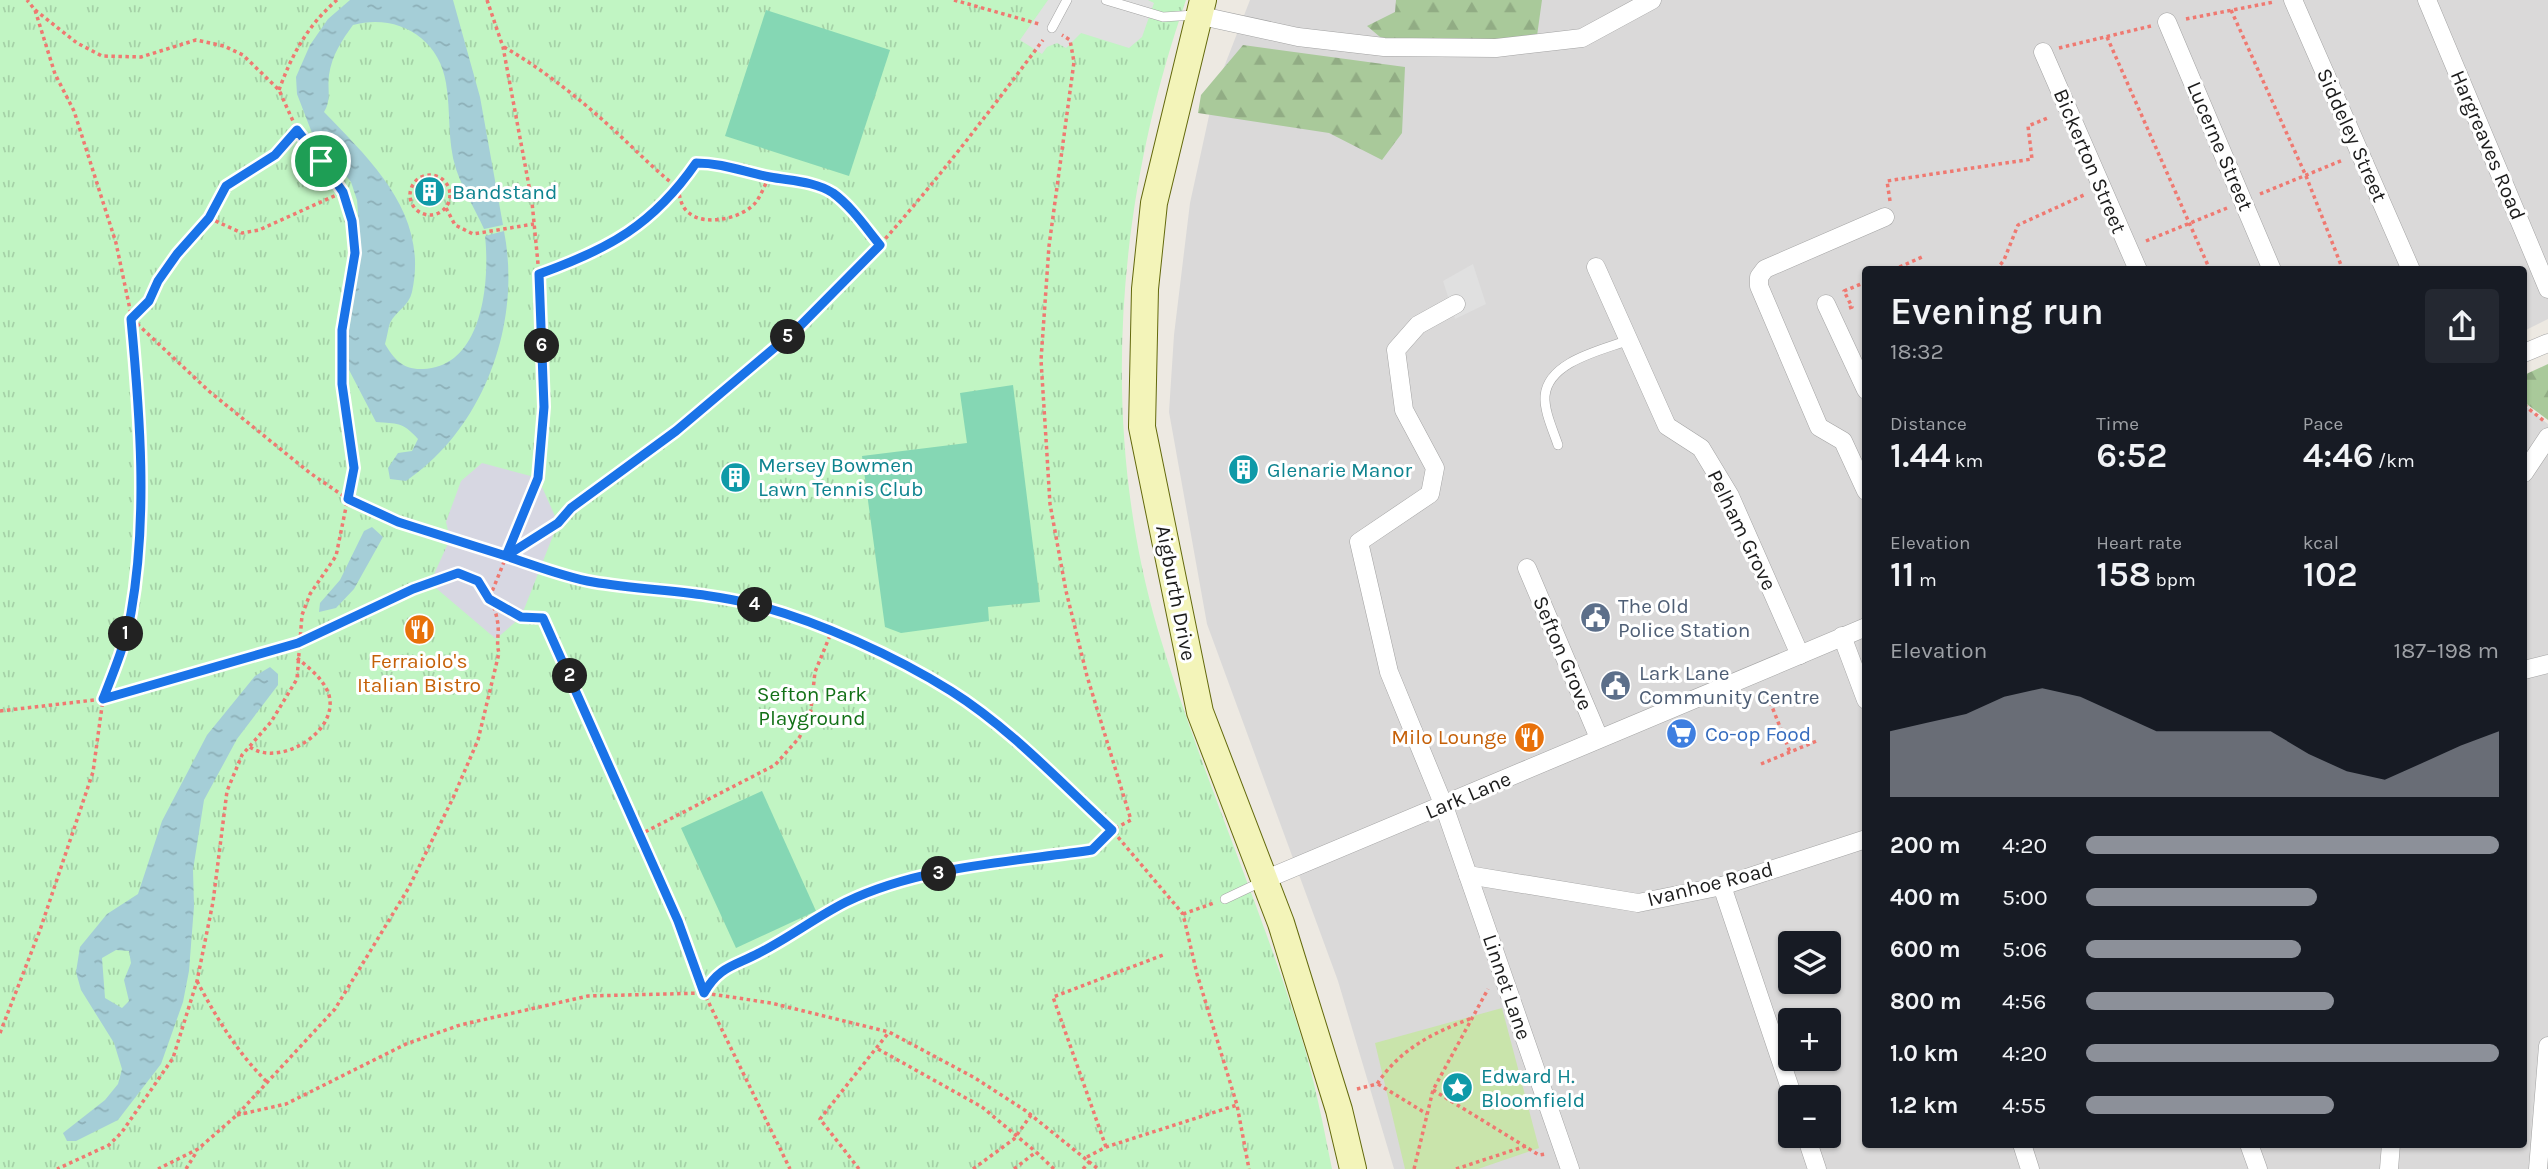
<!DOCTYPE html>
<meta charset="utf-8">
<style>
:root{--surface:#171b24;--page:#242831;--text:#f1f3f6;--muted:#9ea1a6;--accent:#8c9099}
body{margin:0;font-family:Karla,sans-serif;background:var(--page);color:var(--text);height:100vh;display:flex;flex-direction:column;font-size:26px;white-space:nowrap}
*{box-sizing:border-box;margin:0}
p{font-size:23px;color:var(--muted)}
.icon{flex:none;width:38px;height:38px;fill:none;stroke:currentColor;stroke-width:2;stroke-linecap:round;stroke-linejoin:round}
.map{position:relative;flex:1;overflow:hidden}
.sheet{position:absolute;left:1862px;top:266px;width:665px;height:882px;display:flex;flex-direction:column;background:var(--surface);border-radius:7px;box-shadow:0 2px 5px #0004}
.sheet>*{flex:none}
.fabs{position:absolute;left:1778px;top:931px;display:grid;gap:14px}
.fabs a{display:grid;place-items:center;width:63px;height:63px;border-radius:7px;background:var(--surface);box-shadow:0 2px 5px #0004;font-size:35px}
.pin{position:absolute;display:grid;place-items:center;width:60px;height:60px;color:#fff;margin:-30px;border:4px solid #fff;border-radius:50%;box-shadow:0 2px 7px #0007}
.km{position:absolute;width:35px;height:35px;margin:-18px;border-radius:50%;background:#222;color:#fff;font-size:19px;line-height:35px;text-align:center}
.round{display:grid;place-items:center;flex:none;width:74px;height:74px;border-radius:7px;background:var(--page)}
.overview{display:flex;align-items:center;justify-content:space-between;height:119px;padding:0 28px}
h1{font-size:38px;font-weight:600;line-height:52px}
.figures{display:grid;grid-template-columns:repeat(3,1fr);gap:10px;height:119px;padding:7px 28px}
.figures div{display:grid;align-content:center}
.figures b{font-size:35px;font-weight:600}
.figures small{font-size:19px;font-weight:400}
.figures p{font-size:19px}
.chart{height:196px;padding:14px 28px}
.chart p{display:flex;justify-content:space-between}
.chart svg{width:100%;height:126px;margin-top:7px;fill:var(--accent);opacity:.7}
ul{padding:0 28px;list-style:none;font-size:23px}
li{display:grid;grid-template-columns:112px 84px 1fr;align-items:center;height:52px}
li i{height:18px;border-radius:9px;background:var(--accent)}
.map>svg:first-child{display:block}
.residential{fill:#dad9d9;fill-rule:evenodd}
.grass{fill:#c9e4ab}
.forest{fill:url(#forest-firs)}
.park{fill:url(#park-tufts)}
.pitch{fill:#85d7b4}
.parking{fill:#e0e0e0}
.plaza{fill:#d7d7e2}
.water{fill:url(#water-ripples);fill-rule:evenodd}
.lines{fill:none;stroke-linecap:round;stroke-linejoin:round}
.lane-casing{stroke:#a3a3a3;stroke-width:10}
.street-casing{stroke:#a3a3a3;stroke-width:19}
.secondary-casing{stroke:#63690c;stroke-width:28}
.path{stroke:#ef7971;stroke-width:3.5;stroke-dasharray:3.5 3.5;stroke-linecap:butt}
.lane{stroke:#fff;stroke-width:9}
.street{stroke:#fff;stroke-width:18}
.secondary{stroke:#f3f4b9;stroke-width:26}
.route-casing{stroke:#fff;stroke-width:14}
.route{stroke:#1a73e8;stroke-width:9}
.labels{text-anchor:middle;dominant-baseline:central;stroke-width:6;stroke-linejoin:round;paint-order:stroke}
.street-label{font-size:21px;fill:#1c1c1c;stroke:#fff}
.culture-label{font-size:21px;fill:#0d838f;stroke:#fff;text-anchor:start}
.service-label{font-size:21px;fill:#4e5e75;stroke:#fff;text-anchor:start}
.food-label{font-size:21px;fill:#c56008;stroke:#fff}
.park-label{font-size:21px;fill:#137117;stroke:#fff}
.shop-label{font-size:21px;fill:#366cbe;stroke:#fff;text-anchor:start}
</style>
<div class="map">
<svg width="2548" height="1169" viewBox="0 0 2548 1169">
<defs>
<pattern id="forest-firs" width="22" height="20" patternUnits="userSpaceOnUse" patternTransform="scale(1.75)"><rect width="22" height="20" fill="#a9c99a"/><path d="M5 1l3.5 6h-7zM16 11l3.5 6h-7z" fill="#91ac84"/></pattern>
<pattern id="park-tufts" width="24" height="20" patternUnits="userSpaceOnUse" patternTransform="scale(1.75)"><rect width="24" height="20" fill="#c1f5c3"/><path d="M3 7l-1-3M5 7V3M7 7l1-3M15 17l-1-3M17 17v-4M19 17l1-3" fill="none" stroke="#a5d1a7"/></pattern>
<pattern id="water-ripples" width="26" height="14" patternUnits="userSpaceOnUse" patternTransform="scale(1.75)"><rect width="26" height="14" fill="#a5ced7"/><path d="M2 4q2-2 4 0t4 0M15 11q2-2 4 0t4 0" fill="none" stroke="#8db0b8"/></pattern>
</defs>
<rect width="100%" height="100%" fill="#ede9e2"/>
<path class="residential" d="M1250,0H2548V319L2524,331V270H1866V1144H2524V405L2548,424V1169H1394L1338,981L1207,624L1169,412L1174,335L1190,203L1214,93ZM1790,943H1829V982H1790ZM1790,1020H1829V1059H1790ZM1790,1097H1829V1136H1790Z"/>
<path class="grass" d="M1502,1008L1539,1148L1478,1169H1405L1375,1043Z"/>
<g class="forest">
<path d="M1396,0H1542L1536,43L1392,47L1367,26L1395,12Z"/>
<path d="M1243,45L1405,67L1402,133L1382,160L1329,133L1198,113L1201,95Z"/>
<path d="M2548,364V420L2524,402V375Z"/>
</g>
<path class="park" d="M0,0H1186C1117,198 1098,423 1157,627C1198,765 1257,896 1300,1033C1314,1077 1323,1124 1332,1169H0Z"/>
<g class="pitch">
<path d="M766,10L890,50L849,176L725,136Z"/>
<path d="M1013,385L1040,602L988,607L989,621L901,633L885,627L862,456L967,443L960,393Z"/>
<path d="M762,791L816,911L736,948L681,828Z"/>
</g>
<g class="parking">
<path d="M1048,0H1148L1154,3L1142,37L1129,48L1081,33L1066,48L1057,43L1047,47L1042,54L1020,40Z"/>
<path d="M1473,264L1486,304L1455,319L1443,281Z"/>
</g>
<path class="plaza" d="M482,463L538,478L558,523L521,617L496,639L430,583L450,539L446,522L461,481Z"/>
<g class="water">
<path d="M350,0H453L480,97L503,225L484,229C475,209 463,190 456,169C447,141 451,112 446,83C439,37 396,13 353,25C342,40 332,55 329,75C327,90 332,98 324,112C372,162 429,214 412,292C409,306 396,311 390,323C388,329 387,337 385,344C394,359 403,370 423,369C483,367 490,281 485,236L504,231C522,323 484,428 406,481L390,479L388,468L398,453L412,451L418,439C402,421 397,424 376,422L348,368L349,330L361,249L357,200L351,182L312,133L297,94L296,77L310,45L328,19Z"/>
<path d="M372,527L383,537L354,589L336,608L319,612L320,603L340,580L364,531Z"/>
<path d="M270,667L278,674V685L237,739L204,800L193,870L194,906L189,971L183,1002L161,1064L118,1120L76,1141H67L63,1133L105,1100L118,1084L122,1069L114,1043L81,990L76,972L80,947L107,914L138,894L162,821L207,735L255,676ZM116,950L129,951L131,963L124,980L129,1001L122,1008L105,998L102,958Z"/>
</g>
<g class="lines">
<defs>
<g id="lane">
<path d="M1106,0L1163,17L1195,15"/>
<path d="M1052,28L1067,0"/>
<path d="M1558,445C1553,430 1544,411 1545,396C1548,361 1603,350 1629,340"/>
<path d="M1225,899L1261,882"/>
</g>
<g id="street">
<path d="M2293,0L2411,270"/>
<path d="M2427,0L2548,289"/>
<path d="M1197,15L1298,37L1384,47L1496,48L1582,38L1652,0"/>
<path d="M2167,22L2272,270"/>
<path d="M2043,52L2138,270"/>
<path d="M1596,267L1667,426L1701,448L1730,496L1800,655"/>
<path d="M1456,304L1418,325L1396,350L1404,410L1435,468L1430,494L1359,542L1389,672L1444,806L1570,1169"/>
<path d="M1826,304L1866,390"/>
<path d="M2524,353L2548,343"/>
<path d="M2524,473L2548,437"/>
<path d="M1866,491L1843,441L1819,427L1759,286V277L1765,269L1885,217"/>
<path d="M1527,568L1599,738"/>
<path d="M1842,636L1866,700"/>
<path d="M2524,670L2548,664"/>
<path d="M1468,875L1638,903L1722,886L1866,839"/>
<path d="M1264,880L1866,627"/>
<path d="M1722,886L1793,1097"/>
<path d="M1806,1136L1817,1169"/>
<path d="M2022,1144L2030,1169"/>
<path d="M2249,1144L2258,1169"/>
<path d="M2389,1169L2391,1144"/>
<path d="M2538,1169L2548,1046"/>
</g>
<path id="secondary" d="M1203,0L1154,203L1145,289L1142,427L1200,712L1281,923L1339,1110L1353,1169"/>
</defs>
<use href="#lane" class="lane-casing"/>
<use href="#street" class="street-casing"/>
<use href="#secondary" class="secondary-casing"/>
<g class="path">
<path d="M487,0L503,47L532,202L539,274L544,407L538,478L489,599"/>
<path d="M954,0L1039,24"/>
<path d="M35,10L77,43L102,56L141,57L196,40L224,46L243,55L279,90L297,130L343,192L352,221L355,253L342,330V384L354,468L336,556L310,594L302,615L297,679L271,722L242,755L227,791L213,902L197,981L173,1058L122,1132L109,1145L57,1169"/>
<path d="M2231,10L2306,176L2343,270"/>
<path d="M2186,19L2274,2"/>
<path d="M2107,37L2210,270"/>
<path d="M504,47C539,67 575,95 605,122C630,144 652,168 678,188C680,198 681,207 689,213C705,227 744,218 756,202C761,195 765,185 769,177"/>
<path d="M2059,48L2151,26"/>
<path d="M279,90C292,54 308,25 337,0"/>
<circle cx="430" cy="195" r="20"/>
<path d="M2260,194L2343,160"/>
<path d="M1890,201L1887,181L2032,159L2028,126L2050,117"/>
<path d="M446,208L455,225L473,234L534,224"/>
<path d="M209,218L242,233L259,230L343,192"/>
<path d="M2146,241L2227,208"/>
<path d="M1893,270L1922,257"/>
<path d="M1996,270L2004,260L2018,225L2084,195"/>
<path d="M539,274C609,250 653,225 696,163C723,163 744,172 770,177C791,181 814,181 833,193C851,206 866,228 880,245"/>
<path d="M1849,308L1852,307L1844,291L1866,282"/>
<path d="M132,319L210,392L310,473L348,499L398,522L591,582L689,592L755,605L797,618L952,692L1020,746L1112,830L1183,914L1197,974L1237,1105L1249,1169"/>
<path d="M132,319L149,301L157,281L177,254L209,218L226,186L275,154L297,130"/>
<path d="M2524,405L2544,421"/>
<path d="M506,557L558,523L571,508C649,451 729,393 800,327C890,243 969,139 1043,40"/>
<path d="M491,600L521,617L543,618L678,921L704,993L790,1169"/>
<path d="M1765,689L1790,752"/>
<path d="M0,711L103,699L298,643L413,589L458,573C481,582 495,599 498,625C499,635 496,643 499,653L478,740L453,798L408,889L335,1009L237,1115L198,1149L158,1169"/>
<path d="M250,747C281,769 345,728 327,690C321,677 308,667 297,658"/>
<path d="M1761,764L1819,740"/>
<path d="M639,835L775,765L799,738L810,718L815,672L831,633"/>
<path d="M1183,914L1214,903"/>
<path d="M197,981C217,1019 237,1052 267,1082"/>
<path d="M704,993C719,966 735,966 759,953C789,938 816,916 846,902C921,866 1011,862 1092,850L1112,830L1131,820L1087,676L1066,591L1050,504L1047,455L1041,360L1049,246L1074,62L1070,40L1062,35"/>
<path d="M0,1033L40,930L93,772L103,699L131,614L139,550L135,360L132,319L116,243L74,111L55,74L35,10L27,0"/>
<path d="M878,1049L982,1107L1036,1152"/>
<path d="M1378,1084L1427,1114"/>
<path d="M1357,1089L1377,1084C1401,1048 1433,1033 1472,1018"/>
<path d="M1433,1090L1539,1155L1545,1154"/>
<path d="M237,1115L286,1104L406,1044L460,1025L588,996L704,993L771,1003L889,1032L975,1078L1026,1111L1098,1169"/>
<path d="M1106,1147L1053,997L1163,955"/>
<path d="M1087,1157L1106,1147L1237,1105"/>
<path d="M186,1169L197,1151"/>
<path d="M859,1169L820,1119L889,1032"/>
<path d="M973,1169L1014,1139L1031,1115"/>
<path d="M1014,1169L1036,1152L1054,1169"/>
<path d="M1083,1169L1090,1161"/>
<path d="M1414,1169L1433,1090L1488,989"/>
<path d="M1456,1169L1526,1146"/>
</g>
<use href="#lane" class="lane"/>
<use href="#street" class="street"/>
<use href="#secondary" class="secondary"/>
</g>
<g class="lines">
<defs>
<path id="route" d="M321,161L297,130L275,155L226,186L209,218L177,254L158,281L149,301L131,319C140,415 148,517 131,613C126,642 114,671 103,699L298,643L413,589L458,573L478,581L489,599L521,617L543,618L678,921L704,993C719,966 735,966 759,953C789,938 816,917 846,902C921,866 1011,862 1092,850L1112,830C1061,783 1010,728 951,691C895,656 820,622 756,605C702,591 647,591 593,582C564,577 534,565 506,556L558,523L571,508L676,431L799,327L880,245C866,228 851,206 833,193C814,181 791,181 770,177C744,172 723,163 696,163C653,225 609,249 539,274L544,407L538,478L506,556L398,522L348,499L354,468L342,384V330L355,253L352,221L343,192L321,161"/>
</defs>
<use href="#route" class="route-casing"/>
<use href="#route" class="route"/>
</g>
<defs>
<symbol id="building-disc" viewBox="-11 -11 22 22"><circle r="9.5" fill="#0f9aa8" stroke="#fff"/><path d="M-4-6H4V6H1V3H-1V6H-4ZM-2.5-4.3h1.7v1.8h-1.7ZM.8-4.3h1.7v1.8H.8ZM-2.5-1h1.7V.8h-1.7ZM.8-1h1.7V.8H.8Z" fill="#fff"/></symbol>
<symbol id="civic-disc" viewBox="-11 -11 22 22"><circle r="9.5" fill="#5c6f8a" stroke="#fff"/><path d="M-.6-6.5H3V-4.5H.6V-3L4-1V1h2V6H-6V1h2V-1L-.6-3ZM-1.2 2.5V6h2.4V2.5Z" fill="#fff"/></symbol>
<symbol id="restaurant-disc" viewBox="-11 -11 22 22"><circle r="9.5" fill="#e8710a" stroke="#fff"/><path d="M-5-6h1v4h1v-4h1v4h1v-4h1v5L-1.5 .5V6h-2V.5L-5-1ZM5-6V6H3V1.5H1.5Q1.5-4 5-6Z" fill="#fff"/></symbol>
<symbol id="supermarket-disc" viewBox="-11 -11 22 22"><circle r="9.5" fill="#3f7fe0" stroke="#fff"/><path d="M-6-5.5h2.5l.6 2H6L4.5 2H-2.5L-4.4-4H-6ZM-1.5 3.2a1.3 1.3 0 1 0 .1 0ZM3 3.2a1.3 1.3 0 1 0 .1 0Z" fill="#fff"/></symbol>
<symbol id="sight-disc" viewBox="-11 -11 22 22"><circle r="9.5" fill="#0f9aa8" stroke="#fff"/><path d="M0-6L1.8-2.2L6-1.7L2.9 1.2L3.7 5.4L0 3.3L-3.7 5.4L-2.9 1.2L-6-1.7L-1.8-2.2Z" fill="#fff"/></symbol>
</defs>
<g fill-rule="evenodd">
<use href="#building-disc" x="412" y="174" width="35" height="35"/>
<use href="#building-disc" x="1226" y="452" width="35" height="35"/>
<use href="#building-disc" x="718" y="460" width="35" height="35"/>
<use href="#civic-disc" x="1578" y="600" width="35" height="35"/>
<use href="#restaurant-disc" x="402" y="612" width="35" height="35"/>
<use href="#civic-disc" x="1598" y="668" width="35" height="35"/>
<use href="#supermarket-disc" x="1664" y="716" width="35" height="35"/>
<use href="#restaurant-disc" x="1512" y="720" width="35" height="35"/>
<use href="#sight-disc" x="1440" y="1070" width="35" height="35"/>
</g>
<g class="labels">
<g class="street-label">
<text transform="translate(2352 135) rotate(66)">Siddeley Street</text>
<text transform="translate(2488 145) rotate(67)">Hargreaves Road</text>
<text transform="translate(2220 146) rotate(67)">Lucerne Street</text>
<text transform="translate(2090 161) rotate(67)">Bickerton Street</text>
<text transform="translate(1742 530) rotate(64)">Pelham Grove</text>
<text transform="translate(1176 593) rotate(79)">Aigburth Drive</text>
<text transform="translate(1563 653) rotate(67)">Sefton Grove</text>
<text transform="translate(1468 795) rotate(-23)">Lark Lane</text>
<text transform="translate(1710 884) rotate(-14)">Ivanhoe Road</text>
<text transform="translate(1507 987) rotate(71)">Linnet Lane</text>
</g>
<g class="culture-label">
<text x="452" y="192">Bandstand</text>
<text x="758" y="465">Mersey Bowmen<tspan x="758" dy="24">Lawn Tennis Club</tspan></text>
<text x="1267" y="470">Glenarie Manor</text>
<text x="1481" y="1076">Edward H.<tspan x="1481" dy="24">Bloomfield</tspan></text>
</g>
<g class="service-label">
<text x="1618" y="606">The Old<tspan x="1618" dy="24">Police Station</tspan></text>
<text x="1639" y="673">Lark Lane<tspan x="1639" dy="24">Community Centre</tspan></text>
</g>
<g class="food-label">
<text x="419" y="661">Ferraiolo's<tspan x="419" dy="24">Italian Bistro</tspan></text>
<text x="1507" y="737" text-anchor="end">Milo Lounge</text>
</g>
<g class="park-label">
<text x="812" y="694">Sefton Park<tspan x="812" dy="24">Playground</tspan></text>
</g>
<g class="shop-label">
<text x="1705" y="734">Co-op Food</text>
</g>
</g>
</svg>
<div class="fabs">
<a><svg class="icon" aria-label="layers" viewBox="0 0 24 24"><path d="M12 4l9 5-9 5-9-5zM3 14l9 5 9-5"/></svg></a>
<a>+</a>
<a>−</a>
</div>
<div class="pin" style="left:321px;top:161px;background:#1e9e55"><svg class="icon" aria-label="arrive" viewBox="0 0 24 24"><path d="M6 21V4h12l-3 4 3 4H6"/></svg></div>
<b class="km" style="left:126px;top:634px">1</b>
<b class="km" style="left:570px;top:676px">2</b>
<b class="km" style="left:939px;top:874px">3</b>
<b class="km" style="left:755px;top:605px">4</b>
<b class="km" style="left:788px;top:337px">5</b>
<b class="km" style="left:542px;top:346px">6</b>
<section class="sheet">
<div class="overview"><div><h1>Evening run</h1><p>18:32</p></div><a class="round"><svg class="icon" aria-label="share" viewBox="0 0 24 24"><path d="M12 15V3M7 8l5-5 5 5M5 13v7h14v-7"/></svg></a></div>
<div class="figures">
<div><p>Distance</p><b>1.44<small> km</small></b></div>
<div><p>Time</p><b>6:52</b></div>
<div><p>Pace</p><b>4:46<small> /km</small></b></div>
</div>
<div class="figures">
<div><p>Elevation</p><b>11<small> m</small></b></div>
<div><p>Heart rate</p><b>158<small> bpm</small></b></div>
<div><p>kcal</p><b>102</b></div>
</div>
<div class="chart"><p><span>Elevation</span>187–198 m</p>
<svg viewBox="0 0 160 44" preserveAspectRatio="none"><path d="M0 44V21L10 18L20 15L30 9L40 6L50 9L60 15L70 21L80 21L90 21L100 21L110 29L120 35L130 38L140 32L150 26L160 21V44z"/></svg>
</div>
<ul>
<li><b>200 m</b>4:20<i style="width:100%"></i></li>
<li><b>400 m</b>5:00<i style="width:56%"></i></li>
<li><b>600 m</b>5:06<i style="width:52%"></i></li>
<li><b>800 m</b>4:56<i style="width:60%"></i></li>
<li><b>1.0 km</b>4:20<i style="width:100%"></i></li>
<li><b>1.2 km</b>4:55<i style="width:60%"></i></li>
</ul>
</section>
</div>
